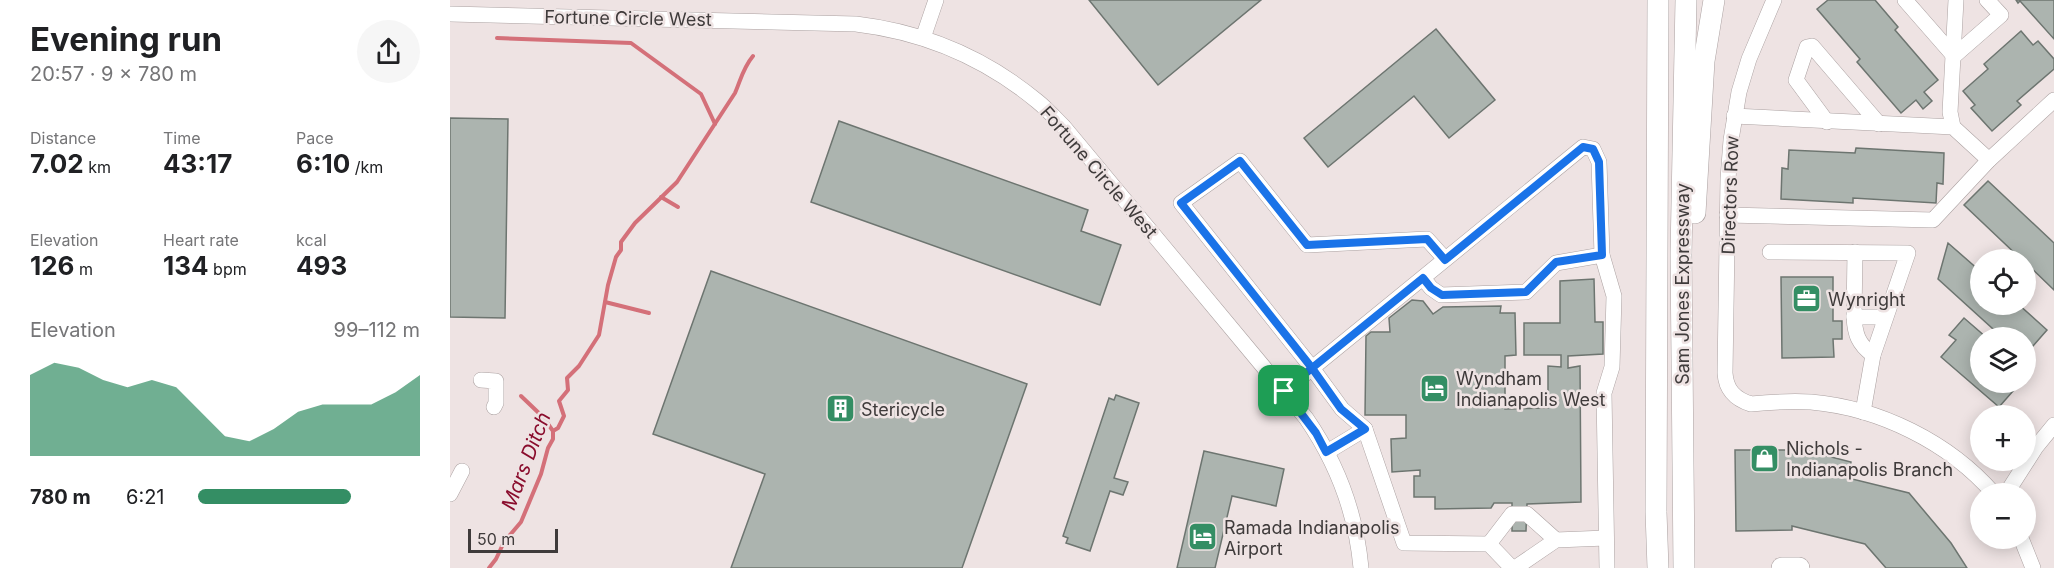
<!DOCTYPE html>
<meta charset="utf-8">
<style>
:root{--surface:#fff;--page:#f6f6f6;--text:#202124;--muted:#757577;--accent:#348e64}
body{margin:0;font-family:Inter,sans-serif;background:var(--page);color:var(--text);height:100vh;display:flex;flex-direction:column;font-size:22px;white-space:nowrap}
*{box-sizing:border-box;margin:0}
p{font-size:20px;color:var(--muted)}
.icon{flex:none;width:33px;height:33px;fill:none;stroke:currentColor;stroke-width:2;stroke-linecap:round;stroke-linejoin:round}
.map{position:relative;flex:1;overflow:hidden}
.panel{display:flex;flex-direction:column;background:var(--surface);width:450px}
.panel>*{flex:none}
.controls{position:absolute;left:1520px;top:249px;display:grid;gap:12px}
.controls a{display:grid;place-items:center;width:66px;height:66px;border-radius:50%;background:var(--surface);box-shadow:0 3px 15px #0003;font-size:30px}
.scale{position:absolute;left:18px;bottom:15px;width:90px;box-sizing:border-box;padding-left:6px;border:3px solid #3f3b3b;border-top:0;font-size:16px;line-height:21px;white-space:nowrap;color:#3f3b3b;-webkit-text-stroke:4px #eee3e3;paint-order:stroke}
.pin{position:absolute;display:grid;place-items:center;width:51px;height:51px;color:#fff;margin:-26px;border-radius:12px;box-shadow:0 3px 9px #0006}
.round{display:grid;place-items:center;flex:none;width:63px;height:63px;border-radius:32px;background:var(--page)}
.headline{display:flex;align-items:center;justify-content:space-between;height:102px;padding:0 30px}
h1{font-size:33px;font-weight:700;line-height:45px}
.stats{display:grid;grid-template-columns:repeat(3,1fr);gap:9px;height:102px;padding:6px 30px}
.stats div{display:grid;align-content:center}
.stats b{font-size:26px;font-weight:700}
.stats small{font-size:16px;font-weight:400}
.stats p{font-size:16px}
.chart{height:168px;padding:12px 30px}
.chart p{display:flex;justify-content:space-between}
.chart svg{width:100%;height:108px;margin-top:6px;fill:var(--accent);opacity:.7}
ul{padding:0 30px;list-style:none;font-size:20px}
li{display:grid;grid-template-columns:96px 72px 1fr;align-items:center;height:45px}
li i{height:15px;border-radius:8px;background:var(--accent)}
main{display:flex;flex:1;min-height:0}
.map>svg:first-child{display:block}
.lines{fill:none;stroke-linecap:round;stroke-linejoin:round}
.stream{stroke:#d47079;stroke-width:4}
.building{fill:#acb4af;stroke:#6d7570;stroke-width:1.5}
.minor-casing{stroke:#aba1a1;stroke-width:16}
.highway-casing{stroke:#aba1a1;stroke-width:22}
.minor{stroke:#fff;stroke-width:15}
.highway{stroke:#fff;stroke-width:21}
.route-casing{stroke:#fff;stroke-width:12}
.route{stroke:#1a73e8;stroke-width:8}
.labels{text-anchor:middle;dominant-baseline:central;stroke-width:5;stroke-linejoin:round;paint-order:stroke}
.street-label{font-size:18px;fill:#3f3b3b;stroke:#eee3e3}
.poi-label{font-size:18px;fill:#3f3b3b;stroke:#eee3e3;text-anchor:start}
.water-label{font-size:20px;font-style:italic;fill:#8a0d2d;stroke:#eee3e3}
</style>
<main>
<section class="panel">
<div class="headline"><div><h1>Evening run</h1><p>20:57 · 9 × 780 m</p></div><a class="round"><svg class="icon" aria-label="share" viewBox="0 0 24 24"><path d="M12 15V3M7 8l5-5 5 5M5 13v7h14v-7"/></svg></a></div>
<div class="stats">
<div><p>Distance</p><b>7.02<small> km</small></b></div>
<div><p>Time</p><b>43:17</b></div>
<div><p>Pace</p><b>6:10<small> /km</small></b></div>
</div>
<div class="stats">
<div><p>Elevation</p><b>126<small> m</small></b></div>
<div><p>Heart rate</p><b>134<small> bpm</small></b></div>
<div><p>kcal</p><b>493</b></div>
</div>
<div class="chart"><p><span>Elevation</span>99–112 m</p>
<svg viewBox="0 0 160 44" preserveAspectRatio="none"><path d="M0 44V11L10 6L20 8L30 13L40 16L50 13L60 16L70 26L80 36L90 38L100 33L110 26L120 23L130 23L140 23L150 18L160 11V44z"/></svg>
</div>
<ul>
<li><b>780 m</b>6:21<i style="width:69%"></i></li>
</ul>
</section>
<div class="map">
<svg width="1604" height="568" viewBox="0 0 1604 568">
<rect width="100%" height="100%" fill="#eee3e3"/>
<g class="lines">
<g class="stream">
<path d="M47,38L181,43L251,94L265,124"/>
<path d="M211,197L228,207"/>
<path d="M155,302L199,313"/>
<path d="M71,396L93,417L103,431"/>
<path d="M39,568L46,559L54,542L71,522L91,474L98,448L103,439V431L108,428L114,416L109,401L118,390L117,378L129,366L149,335L158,285L166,257L171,250V242L185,223L227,182L285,93C291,79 293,68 303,56"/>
</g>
</g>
<g class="building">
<path d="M639,0H811L708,85Z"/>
<path d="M1378,0H1425L1448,27L1445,30L1488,80L1474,92L1482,101L1473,109L1466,100L1451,113L1407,62L1410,59L1367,9Z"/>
<path d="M1566,0H1604V39L1570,1L1568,3Z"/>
<path d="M986,29L1045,100L999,138L964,96L878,167L854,138Z"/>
<path d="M1571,31L1583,45L1588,41L1604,59V69L1567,101L1571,105L1542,131L1521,108L1525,105L1513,91L1538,69L1534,64Z"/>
<path d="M0,118L58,119L55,318L0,317Z"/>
<path d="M389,121L638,210L631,231L671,245L650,305L361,202Z"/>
<path d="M1406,148L1494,153L1493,184L1487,183L1486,203L1403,198V203L1331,199L1332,168L1338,169L1339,150L1405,153Z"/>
<path d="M1538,181L1604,243V290L1575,262V260H1572L1514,205Z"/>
<path d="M1498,243L1530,271V304H1568L1597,330L1575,355V338H1553L1488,279Z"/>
<path d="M261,271L577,384L512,568H281L315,474L203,434Z"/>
<path d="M1331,277H1383V321H1392V339H1383L1384,357L1332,358Z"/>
<path d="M1144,279L1145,322H1153V354L1118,356V368L1130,366L1131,502L1077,504L1076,531H1062V503H1044L1041,508L985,509V497H964V476H970V470L942,472L941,439L956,438V415H915L916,336L921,332H940L939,318L962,300L973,301L983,314L993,307L1051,306L1050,313H1065L1066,355L1055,356V409L1098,408V366L1111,367V355H1074V323H1110V281Z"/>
<path d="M1514,318L1537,338H1530V382H1571L1549,407L1491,357L1506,340L1499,335Z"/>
<path d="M666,395L689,403L664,478L678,482L673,495L660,491L640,551L616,543L618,538L613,536L659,398L664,400Z"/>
<path d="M1342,447L1401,462L1398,478L1459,493L1501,543L1517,568H1436L1415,544L1342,526V530L1286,531L1285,450H1341Z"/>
<path d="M754,451L834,469L826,506L782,496L765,568H727Z"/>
</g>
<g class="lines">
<defs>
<g id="minor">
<path d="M1324,0L1299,59L1289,92L1281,140L1278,179L1275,373C1276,390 1285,399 1301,404C1321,402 1341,401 1361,402C1429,408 1499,442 1544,494"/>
<path d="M1455,0L1504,56L1551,15L1537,0"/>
<path d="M0,14L406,24C473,32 535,58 587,101C597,109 605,118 614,127L856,418C887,463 906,513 911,568"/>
<path d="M473,38L486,0"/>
<path d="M1284,116L1503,127L1539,160"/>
<path d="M1377,122L1346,80L1357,47L1362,46L1429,124"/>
<path d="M1503,127L1500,112L1506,0"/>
<path d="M1277,215L1483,220L1539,160L1604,100"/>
<path d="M1320,252L1458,253L1423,355L1413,412"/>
<path d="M1405,252L1404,317H1435"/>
<path d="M1152,255L1164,296L1162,367L1154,393L1157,568"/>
<path d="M995,259L977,239L857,245L790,161L731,203L862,368L892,409L915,429L954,543L1039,544L1062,568"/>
<path d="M1404,317C1405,334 1408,344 1423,355"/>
<path d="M31,380L46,381V403L44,407"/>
<path d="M834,391L1133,147L1143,149L1149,162L1152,255L1106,263L1076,292L991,295L981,288L973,278"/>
<path d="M877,452L915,429"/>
<path d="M0,494L12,471"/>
<path d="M1556,494L1586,447L1604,425"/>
<path d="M1571,538L1583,568"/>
<path d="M1039,544L1062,514H1077L1106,540"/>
<path d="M1065,568L1106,540L1156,538"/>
</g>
<g id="highway">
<path d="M1208,0L1206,512L1208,568"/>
<path d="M1245,213L1254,61L1264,0"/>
<path d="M1234,568L1231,254L1236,0"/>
<path d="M1332,568H1349"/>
</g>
</defs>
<use href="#minor" class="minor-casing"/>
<use href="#highway" class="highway-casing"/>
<use href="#minor" class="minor"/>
<use href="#highway" class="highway"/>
</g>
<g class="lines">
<defs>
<path id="route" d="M834,391L866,433L876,452L915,429L891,409L862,368L973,278L981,288L992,295L1076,292L1106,262L1152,255L1149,162L1143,149L1133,147L995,260L977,239L857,245L790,161L731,203L862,368L834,391"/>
</defs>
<use href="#route" class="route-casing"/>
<use href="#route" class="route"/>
</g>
<defs>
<symbol id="office-square" viewBox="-11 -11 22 22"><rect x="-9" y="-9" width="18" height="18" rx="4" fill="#348e64" stroke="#eee3e3"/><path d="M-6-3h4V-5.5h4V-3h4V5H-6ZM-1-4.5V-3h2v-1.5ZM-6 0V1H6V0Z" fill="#fff"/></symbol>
<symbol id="hotel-square" viewBox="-11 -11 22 22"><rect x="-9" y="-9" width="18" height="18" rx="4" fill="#348e64" stroke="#eee3e3"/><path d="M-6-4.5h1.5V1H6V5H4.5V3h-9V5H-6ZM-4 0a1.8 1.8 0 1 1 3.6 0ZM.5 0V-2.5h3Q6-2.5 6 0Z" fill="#fff"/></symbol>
<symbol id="building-square" viewBox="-11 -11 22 22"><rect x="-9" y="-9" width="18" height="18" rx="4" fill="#348e64" stroke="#eee3e3"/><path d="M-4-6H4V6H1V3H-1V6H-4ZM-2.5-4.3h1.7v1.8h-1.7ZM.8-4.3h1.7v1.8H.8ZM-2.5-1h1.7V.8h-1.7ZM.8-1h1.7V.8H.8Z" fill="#fff"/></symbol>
<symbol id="shop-square" viewBox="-11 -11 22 22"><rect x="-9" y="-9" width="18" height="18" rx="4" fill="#348e64" stroke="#eee3e3"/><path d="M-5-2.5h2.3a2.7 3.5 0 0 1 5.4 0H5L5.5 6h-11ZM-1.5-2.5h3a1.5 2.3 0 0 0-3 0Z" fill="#fff"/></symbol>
</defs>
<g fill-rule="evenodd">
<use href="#office-square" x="1340" y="282" width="33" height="33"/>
<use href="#hotel-square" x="968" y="372" width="33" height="33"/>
<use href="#building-square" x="374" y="392" width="33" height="33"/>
<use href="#shop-square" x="1298" y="442" width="33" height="33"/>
<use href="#hotel-square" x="736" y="520" width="33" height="33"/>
</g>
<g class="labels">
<g class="street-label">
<text transform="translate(178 18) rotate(1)">Fortune Circle West</text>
<text transform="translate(649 172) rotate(49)">Fortune Circle West</text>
<text transform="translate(1280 195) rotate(-88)">Directors Row</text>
<text transform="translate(1232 284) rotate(-90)">Sam Jones Expressway</text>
</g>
<g class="poi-label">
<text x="1378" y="299">Wynright</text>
<text x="1006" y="378">Wyndham<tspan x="1006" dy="21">Indianapolis West</tspan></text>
<text x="411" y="409">Stericycle</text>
<text x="1336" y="448">Nichols -<tspan x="1336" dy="21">Indianapolis Branch</tspan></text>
<text x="774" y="527">Ramada Indianapolis<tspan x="774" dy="21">Airport</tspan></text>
</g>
<g class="water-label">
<text transform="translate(76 461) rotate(-69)">Mars Ditch</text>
</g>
</g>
</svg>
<div class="controls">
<a><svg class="icon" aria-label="locate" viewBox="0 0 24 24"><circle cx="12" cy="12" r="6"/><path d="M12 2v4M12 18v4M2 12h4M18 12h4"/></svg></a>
<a><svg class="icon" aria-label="layers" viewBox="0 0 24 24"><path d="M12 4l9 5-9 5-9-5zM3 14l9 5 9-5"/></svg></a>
<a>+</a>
<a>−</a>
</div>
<div class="scale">50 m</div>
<div class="pin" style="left:834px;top:391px;background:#1e9e55"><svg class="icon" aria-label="arrive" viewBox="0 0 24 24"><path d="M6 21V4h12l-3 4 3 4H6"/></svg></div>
</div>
</main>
